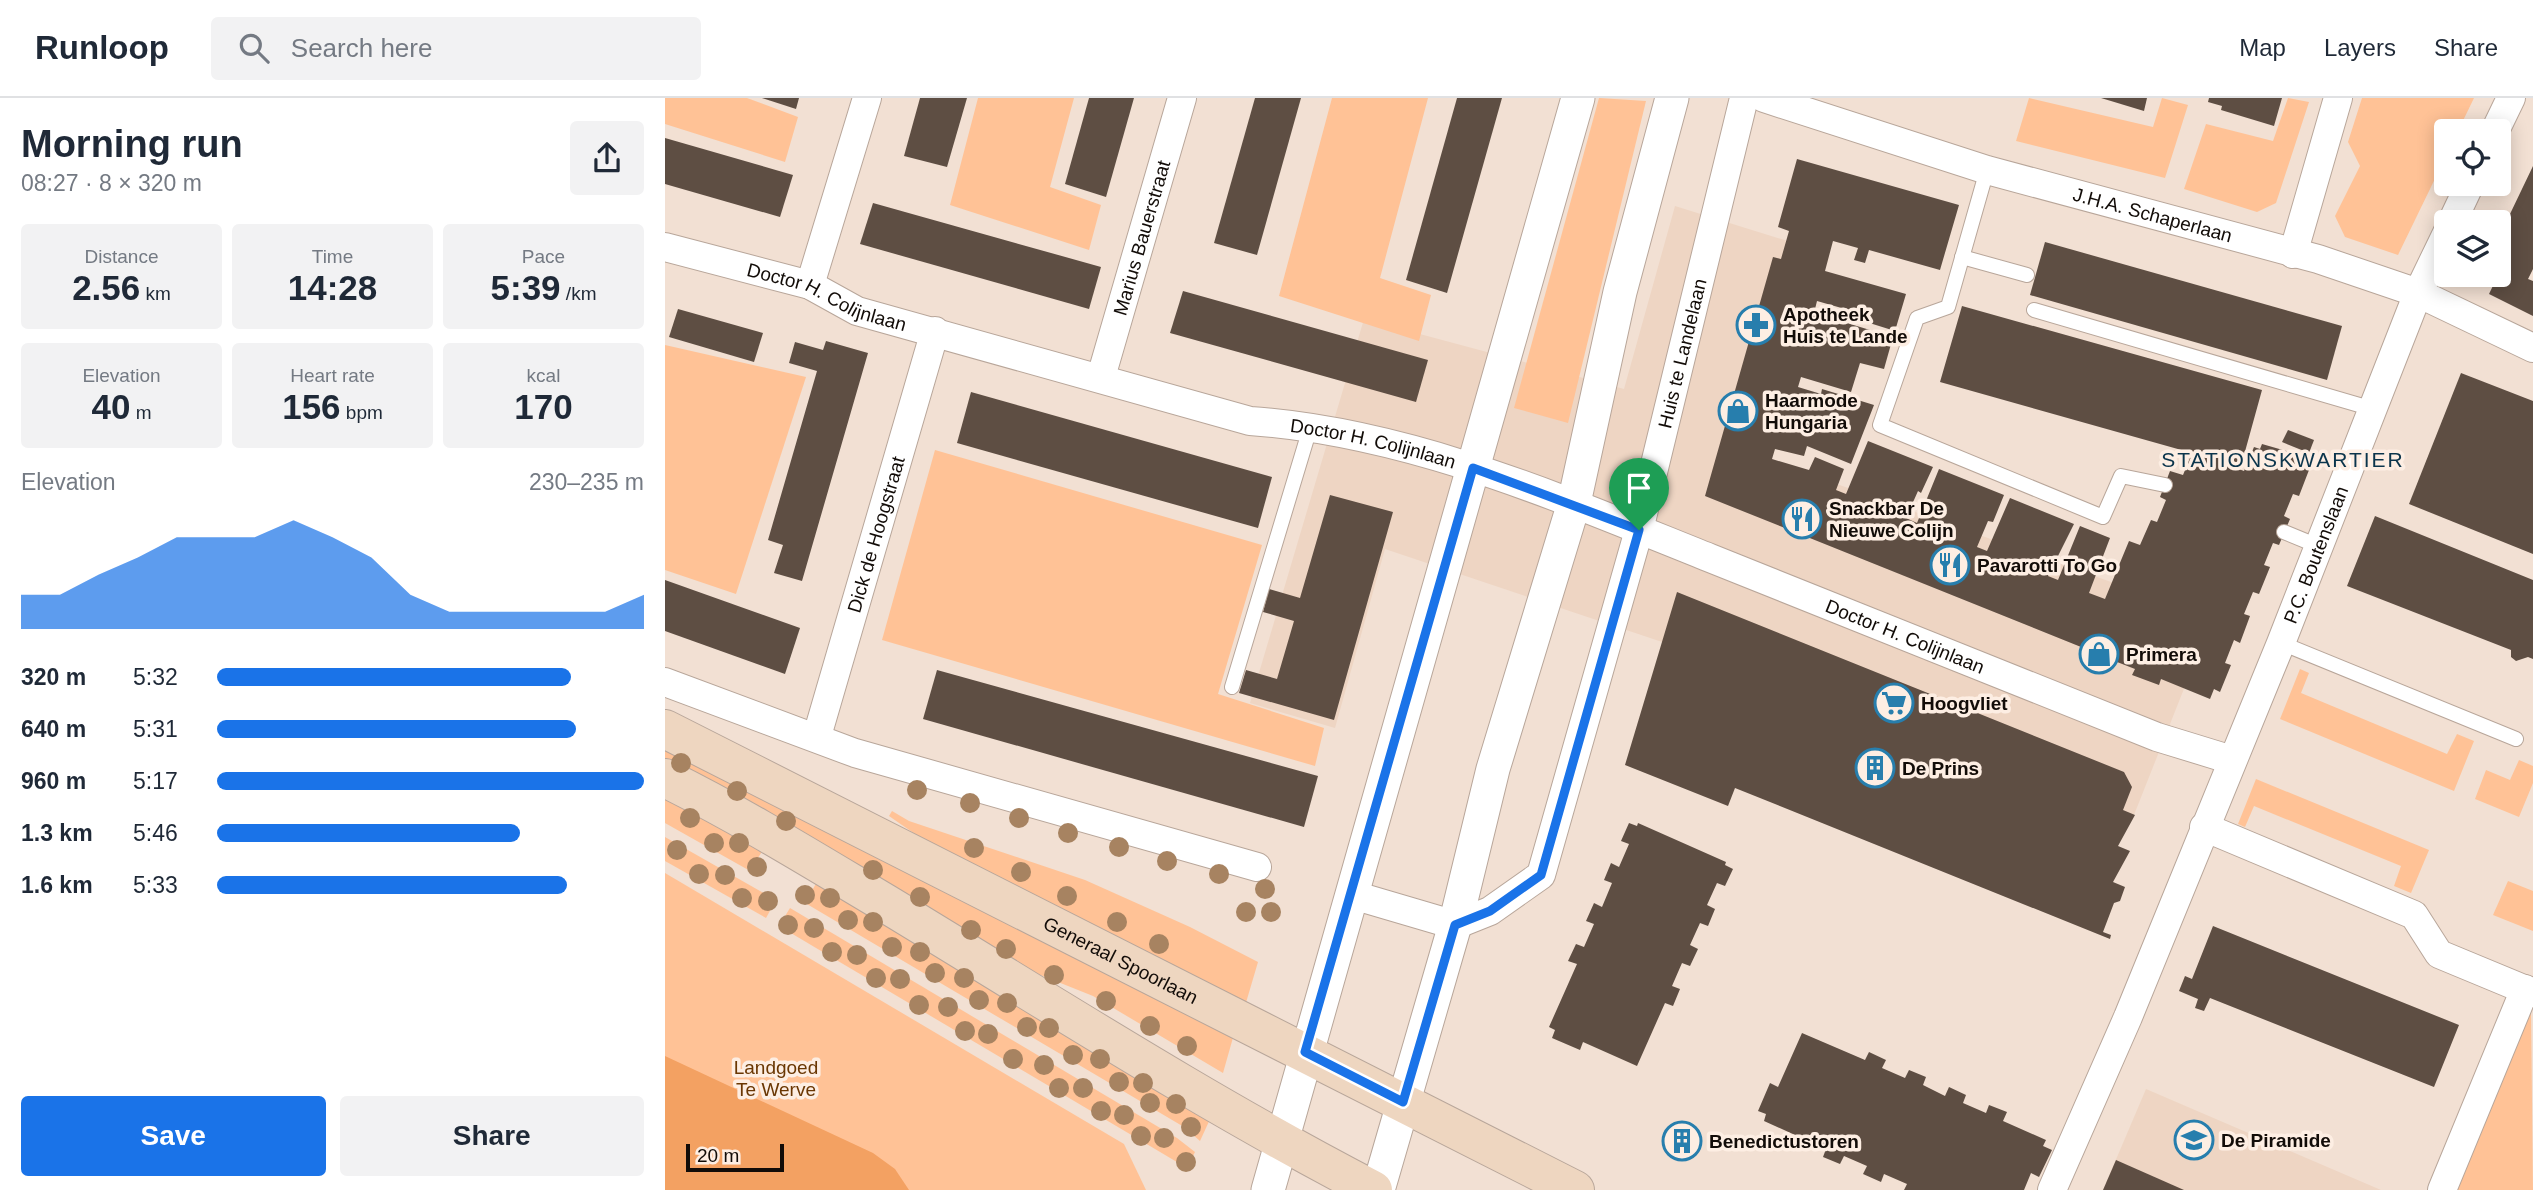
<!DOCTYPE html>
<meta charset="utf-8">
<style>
:root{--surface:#fff;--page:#f2f2f3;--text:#1f2937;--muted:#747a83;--line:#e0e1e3;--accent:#1a73e8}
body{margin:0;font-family:Arial,sans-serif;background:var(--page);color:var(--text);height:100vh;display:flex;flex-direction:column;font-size:26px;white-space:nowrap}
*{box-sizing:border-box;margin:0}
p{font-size:23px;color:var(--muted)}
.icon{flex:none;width:38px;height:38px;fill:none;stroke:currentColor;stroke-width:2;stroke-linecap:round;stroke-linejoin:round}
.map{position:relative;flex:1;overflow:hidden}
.drawer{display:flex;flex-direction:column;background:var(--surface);width:665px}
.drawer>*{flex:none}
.tools{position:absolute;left:1769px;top:21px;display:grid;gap:14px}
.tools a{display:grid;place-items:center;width:77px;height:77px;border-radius:7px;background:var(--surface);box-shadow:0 4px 18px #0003;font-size:35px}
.scale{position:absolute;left:21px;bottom:18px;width:98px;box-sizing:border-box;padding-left:7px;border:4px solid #120c08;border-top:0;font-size:19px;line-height:24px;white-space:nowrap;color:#120c08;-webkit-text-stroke:5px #fdeee3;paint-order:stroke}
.pin{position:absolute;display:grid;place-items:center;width:60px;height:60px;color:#fff;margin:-72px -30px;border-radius:50% 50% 50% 0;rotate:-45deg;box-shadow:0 0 7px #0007}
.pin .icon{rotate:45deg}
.round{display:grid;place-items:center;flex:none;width:74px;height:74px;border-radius:7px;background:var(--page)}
.summary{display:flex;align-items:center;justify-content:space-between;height:119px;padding:0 21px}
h1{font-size:38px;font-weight:800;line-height:52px}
.stats{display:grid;grid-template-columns:repeat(3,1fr);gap:10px;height:119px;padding:7px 21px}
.stats div{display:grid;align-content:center;border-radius:7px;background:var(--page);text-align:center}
.stats b{font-size:35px;font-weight:800}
.stats small{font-size:19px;font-weight:400}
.stats p{font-size:19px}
.chart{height:196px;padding:14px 21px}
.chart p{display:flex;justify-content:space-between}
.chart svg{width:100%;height:126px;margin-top:7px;fill:var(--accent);opacity:.7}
.cta{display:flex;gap:14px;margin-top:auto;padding:14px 21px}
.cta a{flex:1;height:80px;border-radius:7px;background:var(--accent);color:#fff;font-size:28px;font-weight:800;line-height:80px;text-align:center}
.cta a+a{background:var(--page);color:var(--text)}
ul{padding:0 21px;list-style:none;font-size:23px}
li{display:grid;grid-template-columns:112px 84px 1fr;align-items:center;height:52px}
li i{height:18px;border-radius:9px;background:var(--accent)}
header{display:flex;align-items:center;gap:42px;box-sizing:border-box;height:98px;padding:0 35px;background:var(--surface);border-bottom:2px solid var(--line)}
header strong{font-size:33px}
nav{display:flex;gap:38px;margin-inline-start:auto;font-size:24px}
.search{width:490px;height:63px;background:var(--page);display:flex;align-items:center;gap:18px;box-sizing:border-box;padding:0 24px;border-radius:7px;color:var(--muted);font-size:26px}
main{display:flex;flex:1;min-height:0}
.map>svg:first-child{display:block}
.built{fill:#eed5c3}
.green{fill:#ffc296}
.water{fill:#f3a162}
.building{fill:#5e4e43}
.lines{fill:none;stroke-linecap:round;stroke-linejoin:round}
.service-casing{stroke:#b8a69a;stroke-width:16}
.minor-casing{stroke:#b8a69a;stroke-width:30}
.tertiary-casing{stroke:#b8a69a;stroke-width:35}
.secondary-casing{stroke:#b8a69a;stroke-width:40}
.service{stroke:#fff;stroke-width:14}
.minor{stroke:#fff;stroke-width:28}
.tertiary{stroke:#fff;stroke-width:33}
.secondary{stroke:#eed6c0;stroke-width:38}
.tree{fill:#a78361}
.route-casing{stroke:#fff;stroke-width:14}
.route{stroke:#1a73e8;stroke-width:9}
.labels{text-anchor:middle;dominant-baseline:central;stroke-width:7;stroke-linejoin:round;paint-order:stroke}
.street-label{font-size:19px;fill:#120c08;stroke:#fdeee3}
.poi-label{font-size:19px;font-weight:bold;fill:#120c08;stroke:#fdeee3;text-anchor:start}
.park-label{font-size:19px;fill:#6a3703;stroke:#fdeee3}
.neighbourhood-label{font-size:21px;letter-spacing:2px;fill:#0b354c;stroke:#fdeee3}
</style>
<header>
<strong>Runloop</strong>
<div class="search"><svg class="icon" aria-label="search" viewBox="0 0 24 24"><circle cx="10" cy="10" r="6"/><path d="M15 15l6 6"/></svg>Search here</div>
<nav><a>Map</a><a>Layers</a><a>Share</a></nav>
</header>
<main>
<section class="drawer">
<div class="summary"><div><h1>Morning run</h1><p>08:27 · 8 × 320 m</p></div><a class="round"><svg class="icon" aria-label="share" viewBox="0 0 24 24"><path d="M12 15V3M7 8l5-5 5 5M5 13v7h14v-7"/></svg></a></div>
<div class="stats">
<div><p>Distance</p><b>2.56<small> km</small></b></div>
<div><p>Time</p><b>14:28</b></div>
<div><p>Pace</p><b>5:39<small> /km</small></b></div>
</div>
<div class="stats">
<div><p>Elevation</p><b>40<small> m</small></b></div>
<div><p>Heart rate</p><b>156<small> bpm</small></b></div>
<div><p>kcal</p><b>170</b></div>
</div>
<div class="chart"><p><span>Elevation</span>230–235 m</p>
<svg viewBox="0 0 160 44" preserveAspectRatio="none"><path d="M0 44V32L10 32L20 25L30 19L40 12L50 12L60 12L70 6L80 12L90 19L100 32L110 38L120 38L130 38L140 38L150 38L160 32V44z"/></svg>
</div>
<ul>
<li><b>320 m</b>5:32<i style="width:83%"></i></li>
<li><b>640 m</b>5:31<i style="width:84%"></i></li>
<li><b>960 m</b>5:17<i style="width:100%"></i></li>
<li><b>1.3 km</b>5:46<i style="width:71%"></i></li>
<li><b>1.6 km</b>5:33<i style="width:82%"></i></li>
</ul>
<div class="cta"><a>Save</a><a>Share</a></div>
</section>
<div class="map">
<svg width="1868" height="1092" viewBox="0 0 1868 1092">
<rect width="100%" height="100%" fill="#f2e0d3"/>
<g class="built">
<path d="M1010,108L1161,155L1099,360L1547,520L1467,722L1012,549L720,451L670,630L585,605L699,221L959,291Z"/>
<path d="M1481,991L1716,1092H1438Z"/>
</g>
<g class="green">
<path d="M0,0H82L133,19L120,64L0,26Z"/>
<path d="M313,0H409L385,89L436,107L424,152L285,107Z"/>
<path d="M667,0H763L715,180L766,197L754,243L614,198Z"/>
<path d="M934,0L981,3L903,325L849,310Z"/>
<path d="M1364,0L1488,29L1497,0L1523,7L1500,80L1351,43Z"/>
<path d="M1623,0L1644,4L1611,105L1592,114L1519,91L1541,26L1608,43Z"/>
<path d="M1697,0H1809L1793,33H1782L1781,58L1733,157L1680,139L1670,118L1695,68L1683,44Z"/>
<path d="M0,247L141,279L71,496L0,472Z"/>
<path d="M270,352L597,447L553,596L659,630L650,668L217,542Z"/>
<path d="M1635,571L1644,575L1636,595L1782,656L1792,636L1809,643L1789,693L1615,621Z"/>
<path d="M0,640L571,929L558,975L428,898L373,876L107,718L0,668Z"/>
<path d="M1854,662L1868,668V685L1854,719L1810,701L1821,672L1845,682Z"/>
<path d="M1591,681L1764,752L1746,795L1729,788L1736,768L1589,708L1580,729L1573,726Z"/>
<path d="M0,693L98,752L91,763L99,769L94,778L0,725Z"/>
<path d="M227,713L244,723L420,782L525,829L593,864L580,908L289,763L224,718Z"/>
<path d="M0,739L111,802L101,820L0,763Z"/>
<path d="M0,775L459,1046L481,1092H0Z"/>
<path d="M1843,783L1868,793V833L1828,817Z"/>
<path d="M152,784L546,1019L535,1043L519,1029L130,799L135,790L145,796Z"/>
<path d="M125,810L512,1040L530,1054L522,1070L114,828Z"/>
<path d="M1866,911L1868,1092H1792Z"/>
</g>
<path class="water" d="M0,958L208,1055L230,1071L244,1092H0Z"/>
<g class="building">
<path d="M97,0H134L131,11Z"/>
<path d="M255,0H302L282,69L239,58Z"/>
<path d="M424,0H469L441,99L400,86Z"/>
<path d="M590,0H636L592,157L549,145Z"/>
<path d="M792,0H837L782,195L741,182Z"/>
<path d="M1436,0H1482L1479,13Z"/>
<path d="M1544,0H1617L1609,28L1556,12L1557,8L1543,4Z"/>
<path d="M0,40L128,77L115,119L0,86Z"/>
<path d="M1132,61L1294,107L1275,172L1204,152L1200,165L1189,162L1193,150L1168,143L1160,173L1241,196L1230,233L1179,217L1180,211L1152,203L1149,215L1228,239L1219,271L1195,265L1186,294L1136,279L1133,289L1156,296L1157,291L1209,307L1186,366L1142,348L1139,358L1110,351L1107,361L1144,372L1150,359L1179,371L1171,392L1181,396L1203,343L1268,369L1256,395L1253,393L1241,420L1252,425L1274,371L1339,397L1328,424L1323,423L1312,449L1322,453L1345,400L1409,426L1383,478L1393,482L1415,428L1445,440L1424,495L1440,501L1464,443L1475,447L1486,422L1492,424L1501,402L1495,399L1505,373L1518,377L1527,355L1275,284L1297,208L1597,292L1576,368L1555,364L1579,373L1589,349L1595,351L1597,346L1642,359L1638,369L1644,372L1634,398L1628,396L1619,418L1625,421L1614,447L1608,445L1599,467L1605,469L1594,496L1588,494L1579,516L1585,518L1575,545L1569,542L1560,565L1566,567L1555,594L1549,591L1545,601L1496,581L1494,587L1467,577L1470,571L1447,562L1445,568L1419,557L1421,551L1040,398L1108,159L1116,161L1124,133L1113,129Z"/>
<path d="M1868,68V171L1863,181L1868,183V218L1824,196L1837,169L1834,167V139Z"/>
<path d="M208,105L436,169L424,211L195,146Z"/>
<path d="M1380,144L1677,228L1662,282L1365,197Z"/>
<path d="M518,193L763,262L751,304L505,235Z"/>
<path d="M13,211L98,235L89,264L4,239Z"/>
<path d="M161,243L203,255L137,483L109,475L118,447L103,442L152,273L124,265L130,244L158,252Z"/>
<path d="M1796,275L1868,303V456L1744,406Z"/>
<path d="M306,294L607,379L593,430L292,345Z"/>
<path d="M1623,332L1649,342L1644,355L1617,344Z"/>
<path d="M665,397L728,414L669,622L574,595L581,572L612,581L629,523L598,514L604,491L635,500Z"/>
<path d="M1710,418L1868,482V561L1863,559L1851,563L1846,559V552L1682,488Z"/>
<path d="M0,482L135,530L120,576L0,533Z"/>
<path d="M1012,494L1459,674L1467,689L1458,712L1470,717L1453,748L1465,753L1448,784L1460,789L1455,803L1449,805L1438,834L1446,837L1445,841L1070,690L1063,708L960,667Z"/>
<path d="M272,572L653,678L639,729L258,621Z"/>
<path d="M964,725L972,728L973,725L1061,764L1060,767L1068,771L1060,788L1052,785L1042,807L1050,811L1043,828L1035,825L1025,847L1033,851L1025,868L1017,865L1007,888L1015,891L1008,908L1000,905L972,968L918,944L915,952L887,940L890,932L884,929L912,866L903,863L911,846L919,849L929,826L921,823L929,805L937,809L947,785L939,782L946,765L954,769L964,746L956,743Z"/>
<path d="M1548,828L1794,927L1769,989L1545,900L1539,913L1530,910L1533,901L1514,893L1520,878L1527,881Z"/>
<path d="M1137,935L1200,962L1204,954L1221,962L1217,970L1240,980L1244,972L1261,979L1258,987L1280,998L1284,989L1301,997L1298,1005L1321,1015L1324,1007L1342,1014L1338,1023L1381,1042L1378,1048L1387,1052L1374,1079L1366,1075L1359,1092H1239L1242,1086L1219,1076L1216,1084L1198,1076L1202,1068L1179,1058L1175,1066L1158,1059L1161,1051L1099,1023L1101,1016L1093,1013L1105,985L1113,989Z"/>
<path d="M1011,1028L1032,1037L1024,1058L1003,1049Z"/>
<path d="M1451,1062L1519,1092H1438Z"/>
</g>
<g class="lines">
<defs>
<g id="service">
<path d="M1322,72L1283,209L1252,220L1215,327L1438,419L1456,378L1500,387"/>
<path d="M1297,159L1362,177"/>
<path d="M1369,212L1708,311"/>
<path d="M1619,434L1653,448"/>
<path d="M1616,545L1851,641"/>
<path d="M567,589L646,327"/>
</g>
<g id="minor">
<path id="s1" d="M1099,0L1322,72L1653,161L1753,195L1868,250"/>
<path d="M1830,33L1846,0"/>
<path d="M1787,124L1805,86"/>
<path id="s2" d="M0,149L145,187L192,213L585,323C745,334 897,401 1045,460C1194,519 1343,580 1492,639L1567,662"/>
<path d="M1628,156L1673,0"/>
<path d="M145,187L202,0"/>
<path id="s3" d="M436,279L517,0"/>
<path d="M0,584L190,655L592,769"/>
<path id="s4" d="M152,638L270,233"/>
<path d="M1539,729L1749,817L1774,856L1868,895"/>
<path id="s5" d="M688,797L790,827L825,813L876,777L974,432L1079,0"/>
<path id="s6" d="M1387,1092L1463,919L1616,545L1753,195L1782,135"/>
<path d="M1777,1092L1860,891"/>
</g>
<g id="tertiary">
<path d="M603,1092L913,0"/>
<path d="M713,1092L790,827L828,671L909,405L955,194L1007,0"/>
</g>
<g id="secondary">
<path id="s7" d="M0,631L910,1092"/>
<path d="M0,680C77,718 151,764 225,808C385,905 542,1006 708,1092"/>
</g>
</defs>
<use href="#service" class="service-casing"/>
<use href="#minor" class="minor-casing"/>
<use href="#tertiary" class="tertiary-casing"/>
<use href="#secondary" class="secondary-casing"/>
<use href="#service" class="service"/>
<use href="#minor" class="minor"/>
<use href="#tertiary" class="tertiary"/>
<use href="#secondary" class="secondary"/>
</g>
<g class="tree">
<circle cx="16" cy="665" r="10"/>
<circle cx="252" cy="692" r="10"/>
<circle cx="72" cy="693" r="10"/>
<circle cx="305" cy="705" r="10"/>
<circle cx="25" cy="720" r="10"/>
<circle cx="354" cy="720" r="10"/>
<circle cx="121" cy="723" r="10"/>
<circle cx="403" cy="735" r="10"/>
<circle cx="49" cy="745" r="10"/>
<circle cx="74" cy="745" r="10"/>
<circle cx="454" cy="749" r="10"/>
<circle cx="309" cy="750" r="10"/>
<circle cx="12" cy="752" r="10"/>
<circle cx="502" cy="763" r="10"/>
<circle cx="92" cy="769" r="10"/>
<circle cx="208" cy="772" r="10"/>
<circle cx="356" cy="774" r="10"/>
<circle cx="34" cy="776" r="10"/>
<circle cx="554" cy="776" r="10"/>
<circle cx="60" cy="777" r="10"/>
<circle cx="600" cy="791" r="10"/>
<circle cx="140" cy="797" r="10"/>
<circle cx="402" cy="798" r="10"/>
<circle cx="255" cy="799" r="10"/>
<circle cx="77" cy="800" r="10"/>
<circle cx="165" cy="800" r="10"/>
<circle cx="103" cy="803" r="10"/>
<circle cx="581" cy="814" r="10"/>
<circle cx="606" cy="814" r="10"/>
<circle cx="183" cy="822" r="10"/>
<circle cx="208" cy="824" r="10"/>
<circle cx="452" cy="824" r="10"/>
<circle cx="123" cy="827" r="10"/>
<circle cx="149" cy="830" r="10"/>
<circle cx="306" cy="832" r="10"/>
<circle cx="494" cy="846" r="10"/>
<circle cx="227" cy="849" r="10"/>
<circle cx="341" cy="851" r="10"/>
<circle cx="167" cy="854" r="10"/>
<circle cx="255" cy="854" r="10"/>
<circle cx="192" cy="857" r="10"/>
<circle cx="270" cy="875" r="10"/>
<circle cx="389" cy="877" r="10"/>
<circle cx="211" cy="880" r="10"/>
<circle cx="299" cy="880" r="10"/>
<circle cx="235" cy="881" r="10"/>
<circle cx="314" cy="902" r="10"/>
<circle cx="441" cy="903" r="10"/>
<circle cx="342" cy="905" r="10"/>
<circle cx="254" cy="907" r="10"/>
<circle cx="283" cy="909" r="10"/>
<circle cx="485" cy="928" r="10"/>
<circle cx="362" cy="929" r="10"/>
<circle cx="384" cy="930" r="10"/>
<circle cx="300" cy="933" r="10"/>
<circle cx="323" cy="936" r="10"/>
<circle cx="522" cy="948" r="10"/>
<circle cx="408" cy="957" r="10"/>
<circle cx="348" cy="961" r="10"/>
<circle cx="435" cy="961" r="10"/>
<circle cx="379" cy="967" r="10"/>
<circle cx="454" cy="984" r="10"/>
<circle cx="478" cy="985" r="10"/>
<circle cx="394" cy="990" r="10"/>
<circle cx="418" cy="990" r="10"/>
<circle cx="485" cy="1005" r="10"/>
<circle cx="511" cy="1006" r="10"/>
<circle cx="436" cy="1013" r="10"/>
<circle cx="459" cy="1017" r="10"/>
<circle cx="526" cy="1029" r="10"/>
<circle cx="476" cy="1038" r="10"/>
<circle cx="499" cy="1040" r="10"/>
<circle cx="521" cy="1064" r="10"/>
</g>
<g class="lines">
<defs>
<path id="route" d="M808,370L974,432L876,777L825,813L790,827L738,1004L640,954Z"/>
</defs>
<use href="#route" class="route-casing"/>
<use href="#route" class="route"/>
</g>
<defs>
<symbol id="pharmacy-ring" viewBox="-11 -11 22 22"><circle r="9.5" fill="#fdeee3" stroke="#277ead" stroke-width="1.5"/><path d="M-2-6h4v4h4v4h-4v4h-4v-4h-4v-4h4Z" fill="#277ead"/></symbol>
<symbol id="shop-ring" viewBox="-11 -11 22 22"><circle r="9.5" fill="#fdeee3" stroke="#277ead" stroke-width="1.5"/><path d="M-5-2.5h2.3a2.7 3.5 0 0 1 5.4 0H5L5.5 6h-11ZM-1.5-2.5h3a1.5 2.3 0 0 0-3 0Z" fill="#277ead"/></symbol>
<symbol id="restaurant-ring" viewBox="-11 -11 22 22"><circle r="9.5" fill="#fdeee3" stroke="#277ead" stroke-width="1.5"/><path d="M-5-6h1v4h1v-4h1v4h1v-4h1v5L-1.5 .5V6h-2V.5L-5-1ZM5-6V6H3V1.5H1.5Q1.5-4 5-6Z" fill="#277ead"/></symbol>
<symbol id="supermarket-ring" viewBox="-11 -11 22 22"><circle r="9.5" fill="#fdeee3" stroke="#277ead" stroke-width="1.5"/><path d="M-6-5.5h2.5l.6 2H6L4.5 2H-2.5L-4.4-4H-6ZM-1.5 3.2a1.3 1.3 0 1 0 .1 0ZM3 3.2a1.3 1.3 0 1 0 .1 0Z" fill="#277ead"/></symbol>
<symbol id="building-ring" viewBox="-11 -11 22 22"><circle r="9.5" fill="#fdeee3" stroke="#277ead" stroke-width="1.5"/><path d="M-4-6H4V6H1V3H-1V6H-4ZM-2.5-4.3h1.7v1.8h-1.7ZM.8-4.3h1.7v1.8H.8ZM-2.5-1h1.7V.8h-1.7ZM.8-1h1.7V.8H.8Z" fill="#277ead"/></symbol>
<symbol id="school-ring" viewBox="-11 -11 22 22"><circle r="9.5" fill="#fdeee3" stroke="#277ead" stroke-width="1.5"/><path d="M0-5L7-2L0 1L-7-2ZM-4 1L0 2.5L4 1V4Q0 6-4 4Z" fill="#277ead"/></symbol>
</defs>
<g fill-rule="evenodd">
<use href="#pharmacy-ring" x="1069" y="205" width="44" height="44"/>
<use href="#shop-ring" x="1051" y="291" width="44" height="44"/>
<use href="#restaurant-ring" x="1115" y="399" width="44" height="44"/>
<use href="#restaurant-ring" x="1263" y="445" width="44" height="44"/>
<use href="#shop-ring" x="1412" y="534" width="44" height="44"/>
<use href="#supermarket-ring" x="1207" y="583" width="44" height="44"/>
<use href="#building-ring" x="1188" y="648" width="44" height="44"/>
<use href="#school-ring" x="1507" y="1020" width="44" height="44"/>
<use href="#building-ring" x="995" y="1021" width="44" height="44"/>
</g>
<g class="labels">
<g class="street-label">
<text stroke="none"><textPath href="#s1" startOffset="406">J.H.A. Schaperlaan</textPath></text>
<text stroke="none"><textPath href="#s3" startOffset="145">Marius Bauerstraat</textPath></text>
<text stroke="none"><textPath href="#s2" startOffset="170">Doctor H. Colijnlaan</textPath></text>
<text stroke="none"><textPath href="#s5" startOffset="747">Huis te Landelaan</textPath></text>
<text stroke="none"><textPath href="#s2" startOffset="737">Doctor H. Colijnlaan</textPath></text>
<text stroke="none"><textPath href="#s4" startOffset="210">Dick de Hoogstraat</textPath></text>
<text stroke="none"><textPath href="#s6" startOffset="688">P.C. Boutenslaan</textPath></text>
<text stroke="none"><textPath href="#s2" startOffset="1304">Doctor H. Colijnlaan</textPath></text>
<text stroke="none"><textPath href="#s7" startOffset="511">Generaal Spoorlaan</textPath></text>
</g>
<g class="poi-label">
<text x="1118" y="216">Apotheek<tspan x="1118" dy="22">Huis te Lande</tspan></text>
<text x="1100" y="302">Haarmode<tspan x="1100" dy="22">Hungaria</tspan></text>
<text x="1164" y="410">Snackbar De<tspan x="1164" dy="22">Nieuwe Colijn</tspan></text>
<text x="1312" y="467">Pavarotti To Go</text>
<text x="1461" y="556">Primera</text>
<text x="1256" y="605">Hoogvliet</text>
<text x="1237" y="670">De Prins</text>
<text x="1556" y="1042">De Piramide</text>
<text x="1044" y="1043">Benedictustoren</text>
</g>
<g class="park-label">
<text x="111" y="969">Landgoed<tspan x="111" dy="22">Te Werve</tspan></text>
</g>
<g class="neighbourhood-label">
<text x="1618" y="361">STATIONSKWARTIER</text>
</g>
</g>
</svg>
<div class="tools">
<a><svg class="icon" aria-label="locate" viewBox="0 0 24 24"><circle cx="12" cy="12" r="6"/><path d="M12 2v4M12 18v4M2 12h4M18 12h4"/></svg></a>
<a><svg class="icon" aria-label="layers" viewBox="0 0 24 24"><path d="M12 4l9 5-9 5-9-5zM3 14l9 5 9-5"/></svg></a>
</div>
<div class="scale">20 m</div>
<div class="pin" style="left:974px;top:432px;background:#1e9e55"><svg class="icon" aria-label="arrive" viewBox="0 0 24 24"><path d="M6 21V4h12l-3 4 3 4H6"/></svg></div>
</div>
</main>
